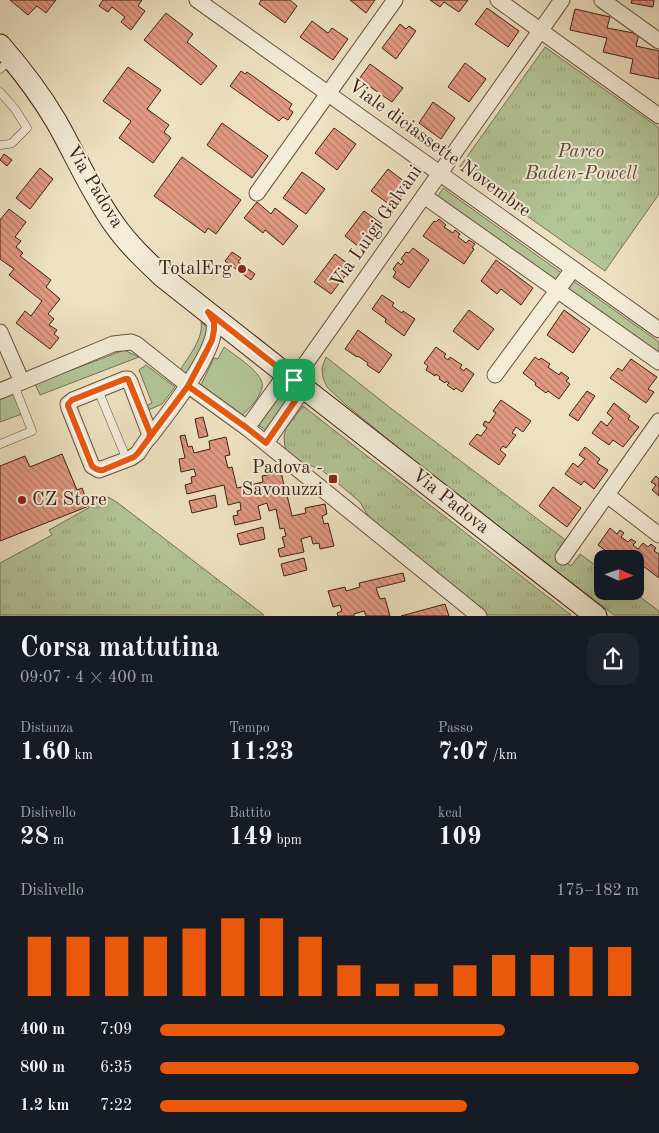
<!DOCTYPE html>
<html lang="it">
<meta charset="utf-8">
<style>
:root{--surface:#171b24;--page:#20242c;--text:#f1f3f6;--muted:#9ea1a6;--accent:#ea580c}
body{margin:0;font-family:"Old Standard TT",serif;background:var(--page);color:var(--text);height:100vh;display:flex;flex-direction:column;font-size:19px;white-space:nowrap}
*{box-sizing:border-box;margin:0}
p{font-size:16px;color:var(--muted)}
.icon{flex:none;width:28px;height:28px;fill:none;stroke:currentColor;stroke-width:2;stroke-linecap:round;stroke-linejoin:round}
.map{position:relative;height:616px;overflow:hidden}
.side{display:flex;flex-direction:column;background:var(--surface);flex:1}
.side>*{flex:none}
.needle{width:32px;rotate:93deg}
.controls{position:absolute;left:594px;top:550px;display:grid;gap:10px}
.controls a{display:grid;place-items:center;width:50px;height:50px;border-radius:10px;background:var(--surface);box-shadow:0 5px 20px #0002;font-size:25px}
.pin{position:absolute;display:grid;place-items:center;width:42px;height:42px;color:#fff;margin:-21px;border-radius:10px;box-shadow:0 2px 8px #0006}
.round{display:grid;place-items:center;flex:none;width:52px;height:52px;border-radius:15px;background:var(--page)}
.head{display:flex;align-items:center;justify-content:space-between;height:85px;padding:0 20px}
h1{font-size:28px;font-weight:700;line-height:38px}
.stats{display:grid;grid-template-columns:repeat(3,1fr);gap:8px;height:85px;padding:5px 20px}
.stats div{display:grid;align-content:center}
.stats b{font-size:25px;font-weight:700}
.stats small{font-size:14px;font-weight:400}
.stats p{font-size:14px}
.chart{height:140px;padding:10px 20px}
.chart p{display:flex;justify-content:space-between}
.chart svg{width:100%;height:90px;margin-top:5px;stroke:var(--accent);stroke-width:6}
ul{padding:0 20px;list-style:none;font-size:16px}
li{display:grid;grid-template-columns:80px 60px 1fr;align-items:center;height:38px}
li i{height:12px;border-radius:6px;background:var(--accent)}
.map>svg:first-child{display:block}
.grass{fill:#b3c497;stroke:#787257}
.park{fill:url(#park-tufts);stroke:#787257}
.building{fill:url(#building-back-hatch);stroke:#3d2117}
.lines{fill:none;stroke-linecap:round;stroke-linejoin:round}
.lane-casing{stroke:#695142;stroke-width:9}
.street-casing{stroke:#695142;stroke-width:17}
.secondary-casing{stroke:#3d2117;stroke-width:23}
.lane{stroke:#f3ecd7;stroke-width:8}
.street{stroke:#f3ecd7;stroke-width:15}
.secondary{stroke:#f3ecd7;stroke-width:21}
.route-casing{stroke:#fff;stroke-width:10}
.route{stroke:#ea580c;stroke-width:6}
.poi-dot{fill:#8f2418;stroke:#f3ecd7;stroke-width:2}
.labels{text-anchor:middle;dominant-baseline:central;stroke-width:4;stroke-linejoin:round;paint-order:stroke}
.street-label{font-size:19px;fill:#3d2117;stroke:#f3ecd7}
.park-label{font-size:19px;font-style:italic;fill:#5a4a37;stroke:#f3ecd7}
.poi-label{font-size:19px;fill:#3d2117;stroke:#f3ecd7;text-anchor:end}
</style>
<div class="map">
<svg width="659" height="616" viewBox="0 0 659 616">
<defs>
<pattern id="park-tufts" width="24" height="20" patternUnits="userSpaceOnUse" patternTransform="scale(1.25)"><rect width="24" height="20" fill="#b3c497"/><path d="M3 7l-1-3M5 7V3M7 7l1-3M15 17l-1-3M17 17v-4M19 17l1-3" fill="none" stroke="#9ba881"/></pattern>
<pattern id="building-back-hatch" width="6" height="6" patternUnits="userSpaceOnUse" patternTransform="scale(1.25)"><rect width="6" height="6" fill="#e29982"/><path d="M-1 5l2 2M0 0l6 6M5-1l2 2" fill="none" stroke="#b87c69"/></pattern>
</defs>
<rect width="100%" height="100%" fill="#ede1c1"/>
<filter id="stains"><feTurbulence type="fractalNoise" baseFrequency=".004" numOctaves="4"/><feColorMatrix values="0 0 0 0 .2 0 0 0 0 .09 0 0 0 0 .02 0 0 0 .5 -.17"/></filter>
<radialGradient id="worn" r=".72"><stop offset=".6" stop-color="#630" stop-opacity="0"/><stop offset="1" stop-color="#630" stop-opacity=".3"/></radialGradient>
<g class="grass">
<path d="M443,188L563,274L557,281L438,196Z"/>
<path d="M572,280L659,342V354L566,289Z"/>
<path d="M201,322L207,327L208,331L188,380L179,372C187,358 204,339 201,322Z"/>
<path d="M224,347C234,355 266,374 262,388C259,400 247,410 239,419L199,389L214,358L218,359Z"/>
<path d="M124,350L139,357L40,395L35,384Z"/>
<path d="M146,365L175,387L162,404L146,411L144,407L152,403L139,370Z"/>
<path d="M284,387L294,393L267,431L257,424Z"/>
<path d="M14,394L22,414L0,422V400Z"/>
</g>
<g class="park">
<path d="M545,47L659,128V194L605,271L459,168Z"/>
<path d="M326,357L393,410L568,542L557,556L571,566L580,554L602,570V591H632L659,611V615H614L424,469L345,404L327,387L323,378L322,368Z"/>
<path d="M303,406L571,615H484L374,526L360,502L333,479L320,469L292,459L285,447L284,437L286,428Z"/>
<path d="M108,497L118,503L264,615H0V563L52,535L49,530Z"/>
</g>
<g class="building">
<path d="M10,0H56L46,13L37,6L28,15Z"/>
<path d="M103,0H142L138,6L145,11L131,30L121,22L125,17L112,7L108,12L99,6Z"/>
<path d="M261,0H290L297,6L285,23L259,4Z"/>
<path d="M350,0H375L366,13Z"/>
<path d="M430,0H468L459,12L444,2L440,7Z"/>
<path d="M632,0H654L653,7L631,3Z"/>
<path d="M487,8L519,31L508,47L475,24Z"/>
<path d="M575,9L610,17L607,28L639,34L636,46L659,51V79L630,73L633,59L603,52L607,38L570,30Z"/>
<path d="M166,13L193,34L187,42L217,66L201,85L144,40Z"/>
<path d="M312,21L328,33L332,28L348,39L333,60L300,37Z"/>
<path d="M400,24L406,29L409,26L416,31L396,59L382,48Z"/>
<path d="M465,63L486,79L469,102L448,87Z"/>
<path d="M370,64L403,88L392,102L359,79Z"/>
<path d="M128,67L161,90L147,109L169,125L164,132L171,138L153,163L119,138L131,121L103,101Z"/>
<path d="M241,71L245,74L247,72L292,104L289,109L293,112L288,120L283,117L279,121L230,86Z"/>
<path d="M433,102L455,118L441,139L419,123Z"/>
<path d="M222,123L268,156L252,178L207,145Z"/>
<path d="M334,128L356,144L337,170L315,153Z"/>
<path d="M4,154L12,160L7,166L0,160Z"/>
<path d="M182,157L241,200L216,234L208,228L205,233L154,196Z"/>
<path d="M40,168L53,179L30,209L16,198Z"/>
<path d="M388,169L409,185L393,207L371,191Z"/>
<path d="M302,172L325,189L306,214L283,198Z"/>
<path d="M257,202L271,214L275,208L298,226L283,245L265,230L263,233L244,218Z"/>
<path d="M9,209L26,222L15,237L21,241L16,247L23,253L20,256L51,280L46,287L60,299L48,314L54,319L49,325L57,330L54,334L59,338L50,349L16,323L25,311L31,316L42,301L9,275L14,269L0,259V220Z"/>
<path d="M364,211L382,224L363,250L345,236Z"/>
<path d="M439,219L446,225L444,227L453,233L455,230L460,234L458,237L466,243L469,240L475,244L472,248L474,249L464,264L423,236L434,221L436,222Z"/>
<path d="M413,248L429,260L409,288L393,277L396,272L393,269L398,262L401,265L404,261L401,259L406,252L409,253Z"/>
<path d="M232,252L241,258L238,262L255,274L251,280L225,261Z"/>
<path d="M335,254L352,267L331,294L314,282Z"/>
<path d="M496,260L533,288L521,305L501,289L497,294L481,281Z"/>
<path d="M382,295L394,303L392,306L402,313L403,311L415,319L404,336L385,322L386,319L372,309Z"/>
<path d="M469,310L494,329L478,350L453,331Z"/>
<path d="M564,310L590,329L573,353L547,335Z"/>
<path d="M358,330L392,355L379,373L367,365L368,363L358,356L357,357L345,349Z"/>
<path d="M436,347L446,354L444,357L448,360L450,357L462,365L460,368L464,371L466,368L474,374L462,392L456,388L454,390L447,385L449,383L446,381L445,383L439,379L440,377L436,374L435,376L426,370L428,366L424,363Z"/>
<path d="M535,357L539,360L541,358L550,364L548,367L559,375L561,372L569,378L566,381L570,384L559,399L548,391L546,393L535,385L536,383L523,373Z"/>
<path d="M631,359L657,377L648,389L654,392L646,403L610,378L618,368L622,371Z"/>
<path d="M587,391L595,396L578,421L569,415Z"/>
<path d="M501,400L531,421L523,432L516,427L512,433L516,435L506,448L503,446L500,450L506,455L499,465L469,444L477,434L481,436L487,428L483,425L485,421L489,423L496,413L493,411Z"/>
<path d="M614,403L630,416L628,419L639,427L623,447L613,440L609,445L592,433L601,421L607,426L613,418L607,413Z"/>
<path d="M203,417L208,436L199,438L195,419Z"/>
<path d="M185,435L188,447L192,446L194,453L210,449L209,441L226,437L230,455L225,456L228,468L232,467L237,488L263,482L262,476L281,472L284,485L280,486L281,492L286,491L292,516L306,513L305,508L325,504L327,514L322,516L324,524L328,523L334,546L320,549L319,543L313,544L311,536L301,539L304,552L280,557L278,549L285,547L282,537L286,536L284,528L280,529L276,509L269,511L267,503L258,506L261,519L235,525L233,516L238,515L237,511L241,510L240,502L228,505L224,485L187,494L185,485L192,483L191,477L196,476L194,469L181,472L179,459L185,458L180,436Z"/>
<path d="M585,447L600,459L597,463L608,470L594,489L584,481L581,485L565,474L573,463L578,467L585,459L579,455Z"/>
<path d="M62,454L77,490L82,488L89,506L0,541V466L25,456L30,467Z"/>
<path d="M656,476L659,479V496L652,490L656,485L651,482Z"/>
<path d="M553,487L581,508L567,527L539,506Z"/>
<path d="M215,495L217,507L192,513L189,501Z"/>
<path d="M263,527L265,539L240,545L237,534Z"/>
<path d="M610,528L617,534L620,530L624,533L621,537L628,542L631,539L636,542L633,545L638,549L643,543L648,547L651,544L656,548L654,551L659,554V578L635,560V559L631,557L630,559H617L598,545Z"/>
<path d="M304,558L307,570L284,576L281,564Z"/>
<path d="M403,573L405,581L376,588L380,599L385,598L390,616H366L364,611L354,614V616H338L337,613L342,611L340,605L333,607L328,591L345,587L346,591L360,587L359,583Z"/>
<path d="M445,604L449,616H401Z"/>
</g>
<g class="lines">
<defs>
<g id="lane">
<path d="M0,69L11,60"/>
<path d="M0,92L15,109L27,128L12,143L9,144L0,145"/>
<path d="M98,390L127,460"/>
<path d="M0,444L32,431L14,385"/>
</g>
<g id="street">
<path d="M197,0L659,330"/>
<path d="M498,0L659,116"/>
<path d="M602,0L659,41"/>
<path d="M257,193L395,0"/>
<path d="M424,196L659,362"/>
<path d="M0,332L22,382"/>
<path d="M495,375L573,269"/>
<path d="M125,379H128L130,382L150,435L138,453L131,458L99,470L92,466L69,408L68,404L73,400Z"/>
<path d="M294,380L562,0"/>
<path d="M0,391L113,344L131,342L136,344L189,386L247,428L479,616"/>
<path d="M247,428L286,374"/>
<path d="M149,438C166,416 219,350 214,323C213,320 210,316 208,313"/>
<path d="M266,443L304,388"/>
<path d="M607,495L659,535"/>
<path d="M563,557L659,421"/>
</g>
<path id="secondary" d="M0,45C21,69 40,94 56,121C76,156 91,192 114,224C128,244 145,260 163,277L286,374L596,616"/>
</defs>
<use href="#lane" class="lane-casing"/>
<use href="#street" class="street-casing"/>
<use href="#secondary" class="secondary-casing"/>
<use href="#lane" class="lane"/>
<use href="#street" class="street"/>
<use href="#secondary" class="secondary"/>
</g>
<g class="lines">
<defs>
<path id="route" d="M294,380L208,312L214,322V330L212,340L206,352L188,386L138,453L134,457L103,470C98,471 95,469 92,466L68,406V404L72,400L125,379H128L150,433L149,438L188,386L247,428L266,443L304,388L294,380"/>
</defs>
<use href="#route" class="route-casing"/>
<use href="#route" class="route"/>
</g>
<g class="poi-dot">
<circle cx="242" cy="269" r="5"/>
<rect x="328" y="474" width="10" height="10" rx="2.5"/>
<circle cx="22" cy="500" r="5"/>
</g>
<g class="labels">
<g class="street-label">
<text transform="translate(439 149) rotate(36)">Viale diciassette Novembre</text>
<text transform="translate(94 187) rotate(59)">Via Padova</text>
<text transform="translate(377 227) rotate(-55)">Via Luigi Galvani</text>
<text transform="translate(450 502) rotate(38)">Via Padova</text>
</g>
<g class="park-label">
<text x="581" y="152">Parco<tspan x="581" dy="22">Baden-Powell</tspan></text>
</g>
<g class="poi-label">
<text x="232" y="269">TotalErg</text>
<text x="323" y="468">Padova -<tspan x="323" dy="22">Savonuzzi</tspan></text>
<text x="32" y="500" text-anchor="start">CZ Store</text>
</g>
</g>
<rect width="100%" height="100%" filter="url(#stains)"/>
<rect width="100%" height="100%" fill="url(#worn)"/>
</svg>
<div class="controls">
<a><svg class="needle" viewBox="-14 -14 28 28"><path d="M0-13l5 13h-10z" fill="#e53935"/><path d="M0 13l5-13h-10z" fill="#9ea1a6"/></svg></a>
</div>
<div class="pin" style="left:294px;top:380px;background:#1e9e55"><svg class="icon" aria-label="arrive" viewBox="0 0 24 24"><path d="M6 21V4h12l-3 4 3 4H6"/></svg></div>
</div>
<section class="side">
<div class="head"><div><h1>Corsa mattutina</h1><p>09:07 · 4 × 400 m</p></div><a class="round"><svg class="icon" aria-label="share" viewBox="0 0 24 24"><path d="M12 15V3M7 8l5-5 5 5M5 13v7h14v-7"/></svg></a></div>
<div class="stats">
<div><p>Distanza</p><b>1.60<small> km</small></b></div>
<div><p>Tempo</p><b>11:23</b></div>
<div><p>Passo</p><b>7:07<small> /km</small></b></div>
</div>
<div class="stats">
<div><p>Dislivello</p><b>28<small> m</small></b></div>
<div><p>Battito</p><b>149<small> bpm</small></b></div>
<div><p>kcal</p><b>109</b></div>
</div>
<div class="chart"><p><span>Dislivello</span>175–182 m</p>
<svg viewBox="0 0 160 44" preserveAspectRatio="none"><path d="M5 44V15M15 44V15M25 44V15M35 44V15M45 44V11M55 44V6M65 44V6M75 44V15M85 44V29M95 44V38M105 44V38M115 44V29M125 44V24M135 44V24M145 44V20M155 44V20"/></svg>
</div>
<ul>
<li><b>400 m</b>7:09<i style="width:72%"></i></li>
<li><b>800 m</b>6:35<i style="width:100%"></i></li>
<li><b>1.2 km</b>7:22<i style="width:64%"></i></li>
</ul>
</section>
